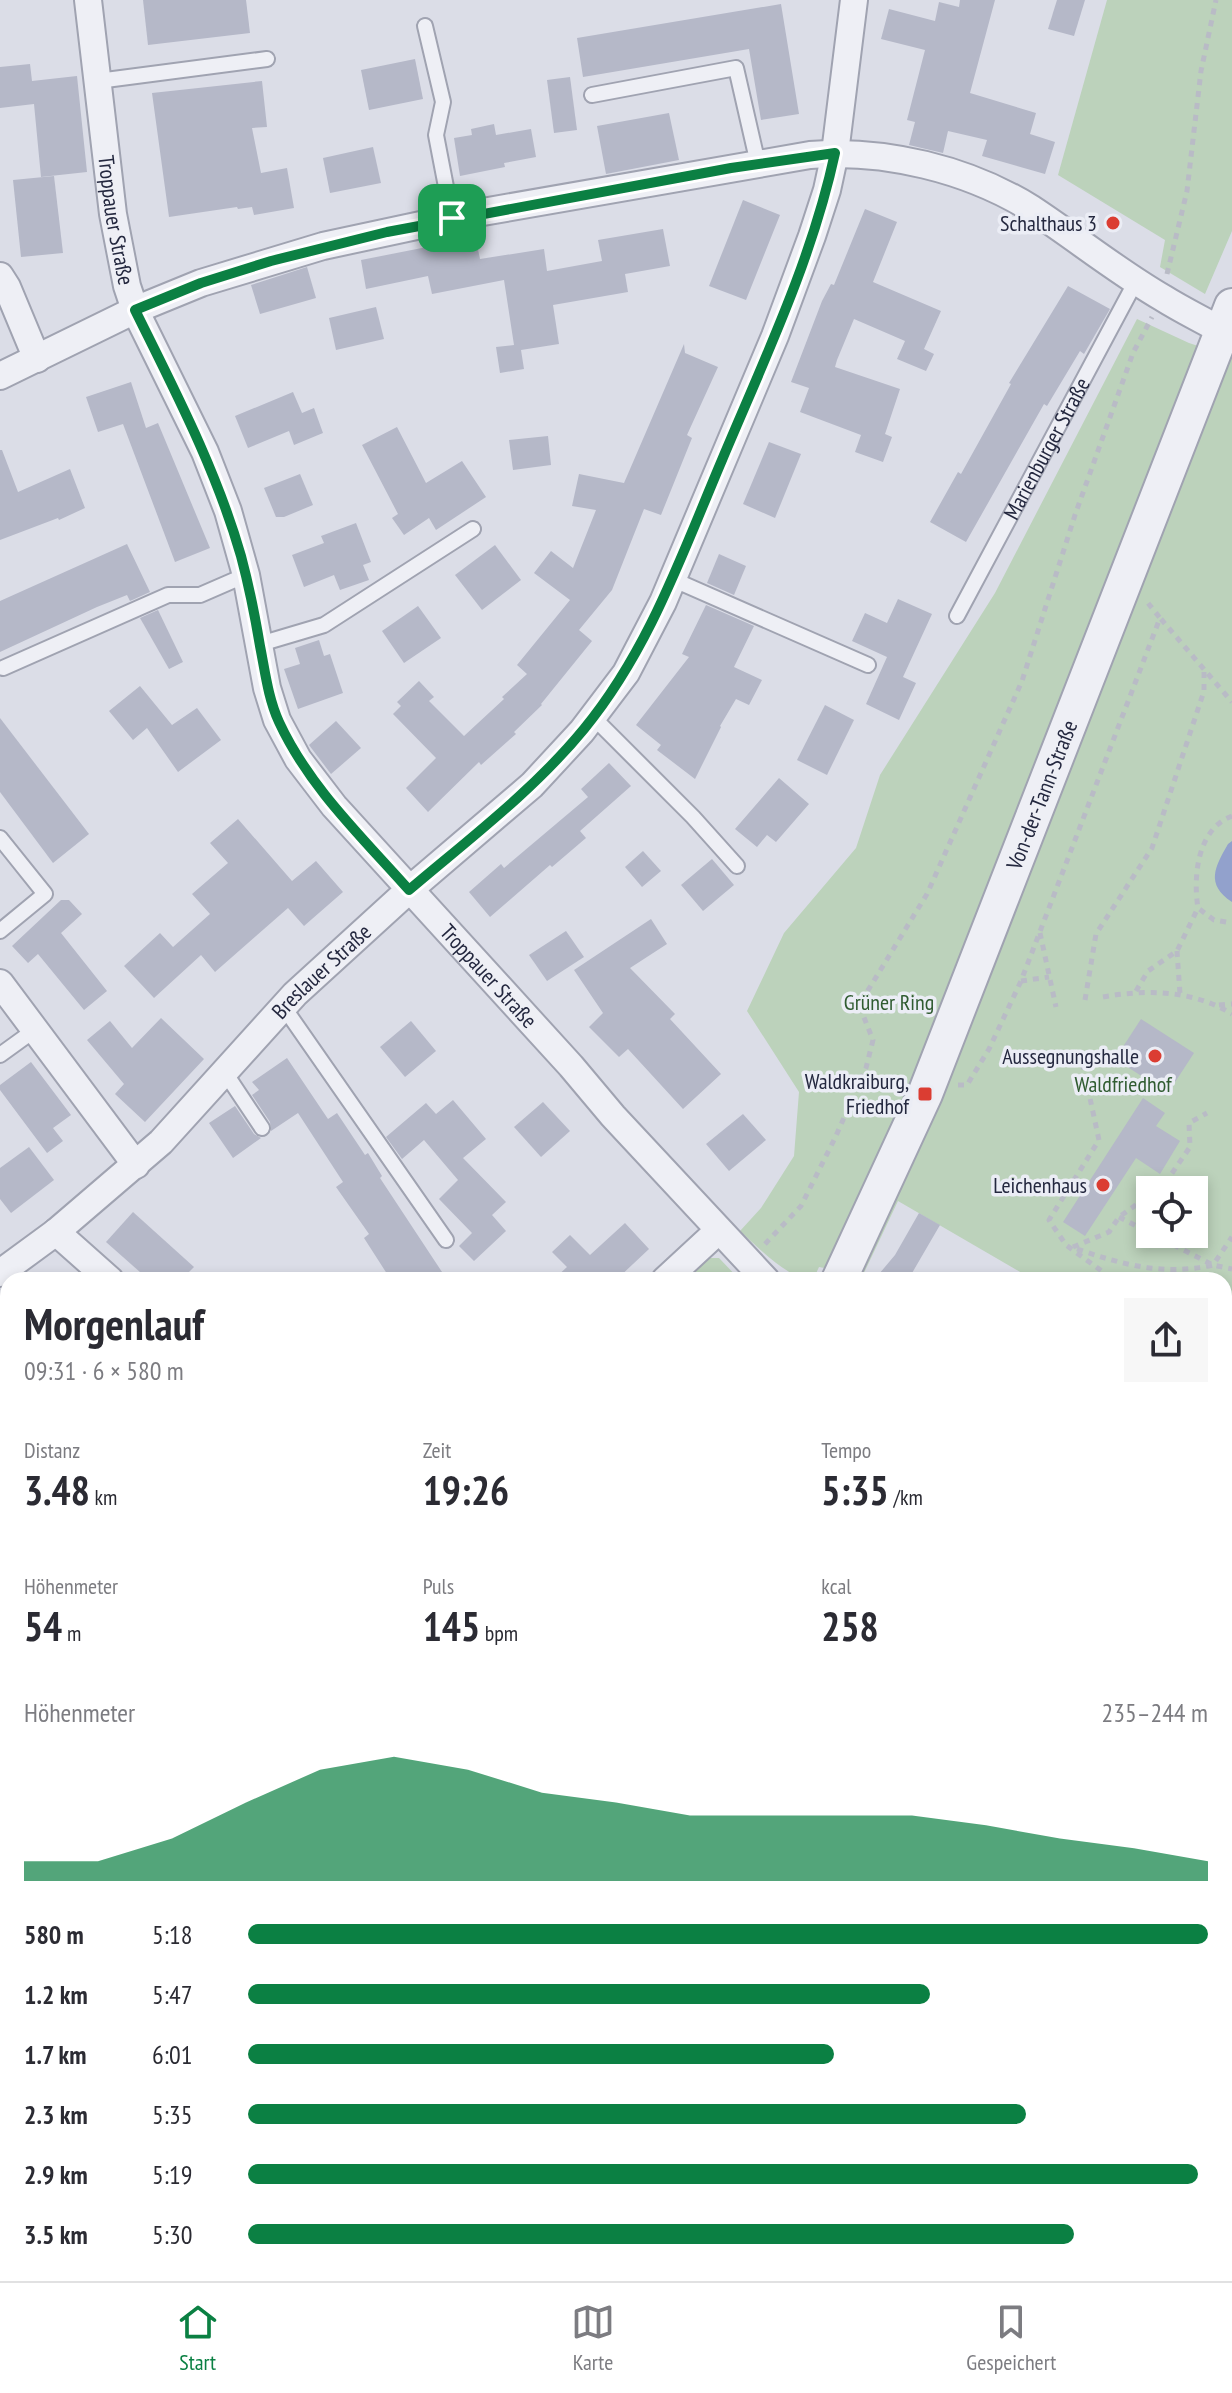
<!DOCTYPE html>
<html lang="de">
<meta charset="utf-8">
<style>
:root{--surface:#fff;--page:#f7f7f7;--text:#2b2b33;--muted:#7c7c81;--line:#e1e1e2;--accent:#0b8043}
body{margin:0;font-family:"PT Sans Narrow",sans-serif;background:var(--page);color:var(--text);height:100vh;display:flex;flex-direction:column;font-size:30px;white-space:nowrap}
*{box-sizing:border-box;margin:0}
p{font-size:26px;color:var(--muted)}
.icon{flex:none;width:44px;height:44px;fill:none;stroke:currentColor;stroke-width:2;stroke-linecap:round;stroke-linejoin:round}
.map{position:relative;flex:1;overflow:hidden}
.side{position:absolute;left:0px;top:1272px;width:1232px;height:1010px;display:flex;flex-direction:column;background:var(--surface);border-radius:24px 24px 0 0;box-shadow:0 4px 12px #0003}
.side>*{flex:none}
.buttons{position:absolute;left:1136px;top:1176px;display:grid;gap:16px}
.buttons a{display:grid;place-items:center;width:72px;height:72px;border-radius:0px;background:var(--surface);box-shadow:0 4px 12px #0003;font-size:40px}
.pin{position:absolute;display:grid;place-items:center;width:68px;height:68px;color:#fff;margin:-34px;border-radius:16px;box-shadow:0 4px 12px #0006}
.round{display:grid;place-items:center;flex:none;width:84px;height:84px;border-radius:0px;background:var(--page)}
.overview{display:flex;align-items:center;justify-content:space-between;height:136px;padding:0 24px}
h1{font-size:44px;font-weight:600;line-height:60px}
.stats{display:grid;grid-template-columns:repeat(3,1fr);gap:12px;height:136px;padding:8px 24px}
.stats div{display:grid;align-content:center}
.stats b{font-size:40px;font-weight:600}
.stats small{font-size:22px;font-weight:400}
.stats p{font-size:22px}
.chart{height:224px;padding:16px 24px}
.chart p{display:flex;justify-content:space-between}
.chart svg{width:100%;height:144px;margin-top:8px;fill:var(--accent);opacity:.7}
ul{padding:0 24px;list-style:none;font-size:26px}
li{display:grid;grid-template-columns:128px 96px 1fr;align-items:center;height:60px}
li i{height:20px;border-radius:10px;background:var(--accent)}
.menu{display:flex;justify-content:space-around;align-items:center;height:112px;border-top:2px solid var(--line);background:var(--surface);font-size:22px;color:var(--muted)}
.menu a{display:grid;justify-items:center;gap:4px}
.menu .active{color:var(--accent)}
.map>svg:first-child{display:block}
.green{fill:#bcd2bb;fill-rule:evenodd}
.water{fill:#92a1cc}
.building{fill:#b5b8c8}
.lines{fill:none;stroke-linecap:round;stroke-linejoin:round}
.service-casing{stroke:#a0a3b1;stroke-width:18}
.minor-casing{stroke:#a0a3b1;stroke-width:30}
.tertiary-casing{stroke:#a0a3b1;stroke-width:38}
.path{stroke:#b9bbc6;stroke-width:5;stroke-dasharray:6 6;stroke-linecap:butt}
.service{stroke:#eeeff5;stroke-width:14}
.minor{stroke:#eeeff5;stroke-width:26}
.tertiary{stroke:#eeeff5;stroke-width:34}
.route-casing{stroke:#fff;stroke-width:16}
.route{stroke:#0b8043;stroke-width:10}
.poi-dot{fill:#db3d32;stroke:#ebedf5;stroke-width:3}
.labels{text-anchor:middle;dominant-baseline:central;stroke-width:7;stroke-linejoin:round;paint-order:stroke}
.street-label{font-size:22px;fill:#24283f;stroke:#ebedf5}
.poi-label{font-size:22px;fill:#24283f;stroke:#ebedf5;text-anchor:end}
.park-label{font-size:22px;fill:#305c31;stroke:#ebedf5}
</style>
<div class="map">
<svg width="1232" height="2281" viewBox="0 0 1232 2281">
<rect width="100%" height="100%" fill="#dbdde7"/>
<g class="green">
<path d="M1107,0H1232V231L1205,294L1160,267L1165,240L1058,175Z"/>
<path d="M1137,319L1189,343L1232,357V1442L1224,1434V1280H1034L898,1201L863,1275L819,1267L813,1280C789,1280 758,1247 740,1231L761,1208L794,1156L799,1092L747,1011L784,933L856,848L880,775L995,593ZM1150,1190H1194V1234H1150Z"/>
<path d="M710,1258H719L740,1280H681L702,1261Z"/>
<path d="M0,1660H8V1812L0,1807Z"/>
<path d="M926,2274H1149L1139,2281H929Z"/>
</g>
<path class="water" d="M1232,841V902C1205,884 1215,867 1228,844Z"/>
<g class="building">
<path d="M143,0H246L250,33L148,45Z"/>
<path d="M960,0H995L970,93L1036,113L1030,134L1055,142L1045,174L982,156L987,140L948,131L943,153L909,145L915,122L907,120L925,50L881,39L889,9L935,21L939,2L959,7Z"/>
<path d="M1057,0H1085L1074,36L1048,29Z"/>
<path d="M781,4L799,114L761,120L749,49L583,77L577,38Z"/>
<path d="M415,59L423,99L369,110L361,70Z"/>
<path d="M30,64L32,81L77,76L87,172L41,177L34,104L0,108V67Z"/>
<path d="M570,77L577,130L554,133L547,80Z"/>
<path d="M262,81L267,127L252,128L261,173L287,168L294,208L254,215L252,207L238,209L237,207L169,217L152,93Z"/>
<path d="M669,113L679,160L606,174L597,126Z"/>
<path d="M494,124L496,135L531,129L536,157L504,163L505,167L460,176L454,138L472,135L471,129Z"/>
<path d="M373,147L381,183L330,193L323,158Z"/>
<path d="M54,176L63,253L21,257L13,180Z"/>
<path d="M743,200L780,215L746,300L709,286Z"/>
<path d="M865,209L897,222L873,282L941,311L924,349L934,354L926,371L897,359L905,341L854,319L837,360L835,367L900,389L885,434L892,437L883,462L855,452L861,435L800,412L809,388L791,382L822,301L831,284L834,285Z"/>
<path d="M663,229L670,266L625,274L628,292L553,305L559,344L521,350L524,369L500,373L496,347L514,345L504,280L432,294L428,276L366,289L361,260L432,246L430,239L474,230L480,259L544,249L547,271L602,261L598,240Z"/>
<path d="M307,267L316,298L260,314L251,285Z"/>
<path d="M1068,286L1110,309L1084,354L1080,351L1047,406L1044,404L966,542L930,522L958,472L961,474L1011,384L1009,383Z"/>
<path d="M376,307L384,339L336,350L329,318Z"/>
<path d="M684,344L685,353L718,367L687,435L692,438L661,515L644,509L612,590L579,630L592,641L541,704L542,705L514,732L516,734L481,765L479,762L428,812L406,788L436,758L393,714L401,706L397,702L419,681L434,697L429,701L464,736L504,699L502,697L527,674L517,665L570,600L534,573L551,551L573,568L596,510L572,506L579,474L624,483Z"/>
<path d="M131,382L146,428L158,423L210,548L175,562L123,424L98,432L86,397Z"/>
<path d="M293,392L302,413L314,408L323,433L294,445L289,431L248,448L235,416Z"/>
<path d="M397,427L426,483L462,461L486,497L436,530L429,518L404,535L392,518L398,514L362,445Z"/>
<path d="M548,436L551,465L513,470L509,440Z"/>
<path d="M769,442L801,454L775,518L743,504Z"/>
<path d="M0,450H2L18,492L70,469L85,508L59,520L58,518L0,540Z"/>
<path d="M300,474L313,505L284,517H276L264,488Z"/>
<path d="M356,523L371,562L363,565L369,580L340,590L334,575L304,587L292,555L324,543L321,536Z"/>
<path d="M127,544L150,592L130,601L127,595L97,607L0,652V601Z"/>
<path d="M495,545L521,580L482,610L455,575Z"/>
<path d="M719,554L746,566L734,595L707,583Z"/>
<path d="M898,599L932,614L903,677L916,683L899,720L866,704L887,657L852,641L865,613L887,623Z"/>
<path d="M706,605L754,626L734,667L762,680L749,705L736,699L720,726L721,727L695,779L657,750L661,745L636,725L689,657L682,654Z"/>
<path d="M418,606L441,638L404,663L382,631Z"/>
<path d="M158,610L183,662L169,669L140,618Z"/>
<path d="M319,640L324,656L330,654L343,693L298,709L284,669L300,664L295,648Z"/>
<path d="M140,686L172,725L197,708L221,740L178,772L147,728L133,740L109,711Z"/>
<path d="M825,705L854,720L827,775L797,760Z"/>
<path d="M0,718L89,834L53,863L0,792Z"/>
<path d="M336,721L361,748L331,774L309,745Z"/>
<path d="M609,763L631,786L580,831L586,838L552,867L550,865L490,917L469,892L501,864L504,868L588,797L581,789Z"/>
<path d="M779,778L809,804L776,842L767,835L757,847L735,829Z"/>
<path d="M238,819L292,881L316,861L343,892L304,926L288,908L215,972L201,955L154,998L124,966L160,933L173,947L210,914L192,894L228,863L210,843Z"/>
<path d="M643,851L661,871L642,887L625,867Z"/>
<path d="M712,859L734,885L703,911L681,885Z"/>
<path d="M61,900H69L82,914L61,933L107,991L84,1010L38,954L28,963L12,946Z"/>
<path d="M651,919L667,944L630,968L675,1014L670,1019L721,1074L683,1109L628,1049L619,1057L589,1027L603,1013L574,970Z"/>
<path d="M566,931L584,957L547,981L529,955Z"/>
<path d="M161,1018L204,1059L145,1122L115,1094L124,1084L87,1040L110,1021L132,1048Z"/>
<path d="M1141,1019L1194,1053L1168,1093L1115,1059Z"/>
<path d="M411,1021L436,1051L405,1077L380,1047Z"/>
<path d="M287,1058L328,1119L337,1113L365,1155L368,1153L382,1176L380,1178L442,1272L430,1280H391L364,1238L369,1234L336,1187L343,1182L298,1113L271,1131L270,1122L252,1095L259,1090L252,1082Z"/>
<path d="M31,1062L71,1115L53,1128L63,1141L47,1153L0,1090V1085Z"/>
<path d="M1143,1098L1165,1113L1156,1126L1180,1141L1160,1174L1136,1158L1085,1236L1063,1222Z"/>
<path d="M453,1100L486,1139L463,1158L506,1202L492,1215L506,1231L474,1261L459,1246L472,1233L439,1199L458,1180L424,1140L402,1159L386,1137L426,1103L436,1114Z"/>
<path d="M543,1102L570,1131L541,1157L514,1127Z"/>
<path d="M235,1106L254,1134L261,1138L233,1158L209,1123Z"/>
<path d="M743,1114L766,1140L729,1171L706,1144Z"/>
<path d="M29,1147L54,1180L11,1213L0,1199V1168Z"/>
<path d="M133,1212L194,1267L181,1280H149L106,1242Z"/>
<path d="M919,1213L940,1225L908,1280H874L895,1255Z"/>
<path d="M625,1223L649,1249L616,1280H553L567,1267L552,1252L570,1235L590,1255Z"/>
</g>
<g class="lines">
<defs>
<g id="service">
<path d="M425,26L443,102L436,135L452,218"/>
<path d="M98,81L267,59"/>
<path d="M592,95L736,68L758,164"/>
<path d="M672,579L868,665"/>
<path id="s1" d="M957,616L1136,281"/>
<path d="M260,644L324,625L473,529"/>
<path d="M3,668L168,595H200L246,575"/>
<path d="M593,717L693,817L737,866"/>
<path d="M0,838L45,894L0,931"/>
<path d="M283,1006L446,1240"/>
<path d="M0,1055L36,1029"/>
<path d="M224,1071L262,1128"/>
</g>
<g id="minor">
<path id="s2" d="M88,0L113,214L127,286L135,310L205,452L228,511L246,575L267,688L277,720L298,759L334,806L571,1066L613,1116L766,1280"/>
<path d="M0,276L7,287L37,359"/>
<path d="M0,376L135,310L201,283L323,246L477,213L810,155C884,149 968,169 1032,209C1076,238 1118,272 1163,298C1182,310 1203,320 1222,331"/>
<path d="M0,983L136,1165"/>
<path d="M56,1232L110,1280"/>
<path id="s3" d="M0,1273L56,1232L161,1142L295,994L409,890L532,785L582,731L626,673L663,602L775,336L812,236L827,190L835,153L854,0"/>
<path d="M665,1280L718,1231"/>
<path d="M0,1355L8,1365"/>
<path d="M0,1648L8,1649"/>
<path d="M1224,1702L1232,1713"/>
<path d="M0,1934L8,1939"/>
<path d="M1224,2002L1232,1998"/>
<path d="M0,2072L8,2058"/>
<path d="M558,2281L579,2274"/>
</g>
<g id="tertiary">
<path id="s4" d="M839,1280L925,1094L1232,306"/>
<path d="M288,2281L292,2274"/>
</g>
</defs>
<use href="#service" class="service-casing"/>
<use href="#minor" class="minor-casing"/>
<use href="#tertiary" class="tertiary-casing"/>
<g class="path">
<path d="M1167,274L1187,191L1201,71L1216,0"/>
<path d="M1161,619L1232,702"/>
<path d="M1232,816C1197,829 1193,877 1198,908L1214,920L1232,923"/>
<path d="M1040,933L1056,1007"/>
<path d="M1177,951L1180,994"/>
<path d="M1021,981L1049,977"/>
<path d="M1136,991L1148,971L1177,951L1198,908"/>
<path d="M1103,997C1147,989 1193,990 1232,1014"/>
<path d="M1085,1000L1096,934L1152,848L1204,691V670"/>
<path d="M1219,1005L1232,1004"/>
<path d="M1080,1052L1099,1140L1049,1220L1066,1245L1114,1280"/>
<path d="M958,1085H967L989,1049L1021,981L1160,618L1148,603"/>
<path d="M1155,1190L1168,1179L1190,1147L1189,1123L1207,1113"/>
<path d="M1119,1217L1150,1233"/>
<path d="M1152,1234L1213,1265L1232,1269"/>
<path d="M765,1244L801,1206L835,1138L866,1068L873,1040L859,1005L927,894L1022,681L1075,515L1133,353L1152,317"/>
<path d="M1073,1247L1109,1232L1119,1217L1150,1195"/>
<path d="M1077,1249C1124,1265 1163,1276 1213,1265L1232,1237"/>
<path d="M1224,1363L1232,1371"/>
<path d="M0,1747L8,1750"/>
</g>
<use href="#service" class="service"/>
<use href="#minor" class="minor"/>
<use href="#tertiary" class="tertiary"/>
</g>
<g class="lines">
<defs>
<path id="route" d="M835,153C812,260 764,360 722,460C682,554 649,650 584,729C534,790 469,839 409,890C362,837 309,787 279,722C268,698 265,671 260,646C255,616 249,586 241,556C216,469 175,391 135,310L201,283L271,261L387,232L731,168Z"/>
</defs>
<use href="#route" class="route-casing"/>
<use href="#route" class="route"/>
</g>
<g class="poi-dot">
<circle cx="1113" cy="223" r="8"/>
<circle cx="1155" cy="1056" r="8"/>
<rect x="917" y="1086" width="16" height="16" rx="4"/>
<circle cx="1103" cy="1185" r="8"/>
</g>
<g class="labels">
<g class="street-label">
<text stroke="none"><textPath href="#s2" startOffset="222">Troppauer Straße</textPath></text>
<text stroke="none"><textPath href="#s1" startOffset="190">Marienburger Straße</textPath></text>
<text stroke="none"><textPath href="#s4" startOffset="526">Von-der-Tann-Straße</textPath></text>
<text stroke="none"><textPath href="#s3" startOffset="442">Breslauer Straße</textPath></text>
<text stroke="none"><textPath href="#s2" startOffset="1084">Troppauer Straße</textPath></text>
</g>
<g class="poi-label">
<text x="1097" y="223">Schalthaus 3</text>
<text x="1139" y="1056">Aussegnungshalle</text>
<text x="909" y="1081">Waldkraiburg,<tspan x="909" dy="25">Friedhof</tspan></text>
<text x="1087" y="1185">Leichenhaus</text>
</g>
<g class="park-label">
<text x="889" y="1002">Grüner Ring</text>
<text x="1123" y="1084">Waldfriedhof</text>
</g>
</g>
</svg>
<div class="buttons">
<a><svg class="icon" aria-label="locate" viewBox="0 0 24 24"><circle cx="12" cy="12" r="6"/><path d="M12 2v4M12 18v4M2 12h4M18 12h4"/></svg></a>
</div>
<div class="pin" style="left:452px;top:218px;background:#1e9e55"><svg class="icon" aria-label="arrive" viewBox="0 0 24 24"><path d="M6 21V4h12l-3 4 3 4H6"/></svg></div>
<section class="side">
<div class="overview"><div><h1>Morgenlauf</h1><p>09:31 · 6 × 580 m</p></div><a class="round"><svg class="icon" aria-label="share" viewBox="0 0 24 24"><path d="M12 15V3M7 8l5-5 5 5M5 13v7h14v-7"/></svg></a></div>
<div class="stats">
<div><p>Distanz</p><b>3.48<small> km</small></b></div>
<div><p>Zeit</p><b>19:26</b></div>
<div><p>Tempo</p><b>5:35<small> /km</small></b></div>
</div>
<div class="stats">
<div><p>Höhenmeter</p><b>54<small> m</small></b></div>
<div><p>Puls</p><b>145<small> bpm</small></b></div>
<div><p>kcal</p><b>258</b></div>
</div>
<div class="chart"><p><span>Höhenmeter</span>235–244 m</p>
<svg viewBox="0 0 160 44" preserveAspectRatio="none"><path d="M0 44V38L10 38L20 31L30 20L40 10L50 6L60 10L70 17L80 20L90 24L100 24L110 24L120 24L130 27L140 31L150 34L160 38V44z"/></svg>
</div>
<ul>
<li><b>580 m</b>5:18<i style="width:100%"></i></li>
<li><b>1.2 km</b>5:47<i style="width:71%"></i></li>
<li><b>1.7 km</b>6:01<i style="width:61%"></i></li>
<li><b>2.3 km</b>5:35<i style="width:81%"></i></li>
<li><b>2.9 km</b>5:19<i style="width:99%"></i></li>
<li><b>3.5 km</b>5:30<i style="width:86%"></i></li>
</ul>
</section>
</div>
<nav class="menu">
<a class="active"><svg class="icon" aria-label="home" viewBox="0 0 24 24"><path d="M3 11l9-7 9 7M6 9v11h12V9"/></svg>Start</a>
<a><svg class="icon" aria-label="map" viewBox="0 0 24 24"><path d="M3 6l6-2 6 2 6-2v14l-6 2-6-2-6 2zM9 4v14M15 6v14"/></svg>Karte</a>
<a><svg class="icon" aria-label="saved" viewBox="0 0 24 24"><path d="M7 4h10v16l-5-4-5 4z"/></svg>Gespeichert</a>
</nav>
